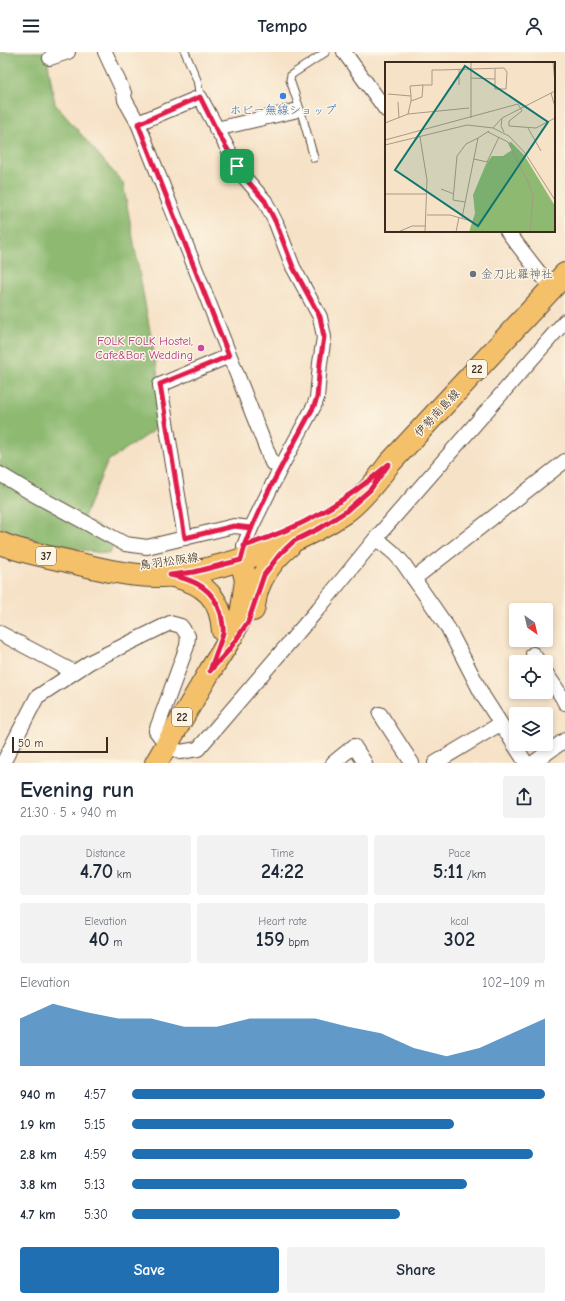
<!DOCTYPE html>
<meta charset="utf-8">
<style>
:root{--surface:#fff;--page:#f2f2f3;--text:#1f2937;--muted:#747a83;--accent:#1f6fb2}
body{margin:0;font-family:"Comic Neue","Klee One",sans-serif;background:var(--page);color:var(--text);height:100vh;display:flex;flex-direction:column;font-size:15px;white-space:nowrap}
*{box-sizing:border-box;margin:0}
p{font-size:13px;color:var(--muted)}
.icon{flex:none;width:22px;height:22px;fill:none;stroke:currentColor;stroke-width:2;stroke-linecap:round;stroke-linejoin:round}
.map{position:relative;height:711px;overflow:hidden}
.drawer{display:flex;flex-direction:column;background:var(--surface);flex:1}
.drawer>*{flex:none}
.needle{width:26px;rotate:146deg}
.tools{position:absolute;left:509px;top:551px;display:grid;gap:8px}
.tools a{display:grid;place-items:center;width:44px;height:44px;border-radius:4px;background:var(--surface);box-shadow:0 2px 6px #0003;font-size:20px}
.scale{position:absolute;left:12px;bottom:10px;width:96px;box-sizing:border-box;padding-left:4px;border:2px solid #3b2a1e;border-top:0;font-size:11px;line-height:14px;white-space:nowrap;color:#3b2a1e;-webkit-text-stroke:3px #fcf5e5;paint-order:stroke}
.pin{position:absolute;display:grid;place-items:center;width:34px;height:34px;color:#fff;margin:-17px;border-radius:8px;box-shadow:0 2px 6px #0006}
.round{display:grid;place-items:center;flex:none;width:42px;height:42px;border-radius:4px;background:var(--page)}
.head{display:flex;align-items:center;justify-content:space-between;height:68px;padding:0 20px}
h1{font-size:22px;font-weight:700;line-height:30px}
.figures{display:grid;grid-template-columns:repeat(3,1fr);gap:6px;height:68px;padding:4px 20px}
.figures div{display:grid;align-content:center;border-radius:4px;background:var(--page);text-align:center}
.figures b{font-size:20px;font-weight:700}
.figures small{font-size:11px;font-weight:400}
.figures p{font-size:11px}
.chart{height:112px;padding:8px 20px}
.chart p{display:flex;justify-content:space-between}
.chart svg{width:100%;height:72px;margin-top:4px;fill:var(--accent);opacity:.7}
.primary-button{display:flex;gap:8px;margin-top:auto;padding:8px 20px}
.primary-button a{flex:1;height:46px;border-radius:4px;background:var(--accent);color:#fff;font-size:16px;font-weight:700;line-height:46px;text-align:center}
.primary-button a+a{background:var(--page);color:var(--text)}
ul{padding:0 20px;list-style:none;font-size:13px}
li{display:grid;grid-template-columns:64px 48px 1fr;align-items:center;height:30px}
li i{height:10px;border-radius:5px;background:var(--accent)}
header{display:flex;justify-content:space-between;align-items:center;height:52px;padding:0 20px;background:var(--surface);font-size:18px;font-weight:700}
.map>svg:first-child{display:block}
.forest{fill:#8db971;stroke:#647248}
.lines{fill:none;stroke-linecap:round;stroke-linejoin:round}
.service-casing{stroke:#574637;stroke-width:9}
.minor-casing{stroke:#574637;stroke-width:16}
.primary-casing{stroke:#574637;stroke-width:24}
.service{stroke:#fff;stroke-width:7}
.minor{stroke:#fff;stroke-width:14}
.primary{stroke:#f4c16b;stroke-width:22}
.route-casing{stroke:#fff;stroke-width:8}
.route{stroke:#e11d48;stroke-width:5}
.shop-dot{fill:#3f7fe0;stroke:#fcf5e5;stroke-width:1.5}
.worship-dot{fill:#6b7280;stroke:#fcf5e5;stroke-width:1.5}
.hotel-dot{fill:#d1479c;stroke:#fcf5e5;stroke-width:1.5}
.labels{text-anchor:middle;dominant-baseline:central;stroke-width:3;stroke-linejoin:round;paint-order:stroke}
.shield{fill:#fcf5e5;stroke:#75675a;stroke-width:1}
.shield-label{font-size:11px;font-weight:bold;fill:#3b2a1e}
.shop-label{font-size:12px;fill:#366cbe;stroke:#fcf5e5}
.worship-label{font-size:12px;fill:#5b616d;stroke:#fcf5e5;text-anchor:start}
.hotel-label{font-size:12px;fill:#b23c85;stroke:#fcf5e5;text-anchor:end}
.street-label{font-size:12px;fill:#3b2a1e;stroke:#fcf5e5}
.inset-road{fill:none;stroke:#ab9883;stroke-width:1}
.view{fill:#0f766e;fill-opacity:0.15;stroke:#0f766e;stroke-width:2}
.inset-edge{fill:none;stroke:#3b2a1e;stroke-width:2}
</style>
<header><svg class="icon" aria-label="menu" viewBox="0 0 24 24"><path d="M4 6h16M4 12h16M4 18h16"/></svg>Tempo<svg class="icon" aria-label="person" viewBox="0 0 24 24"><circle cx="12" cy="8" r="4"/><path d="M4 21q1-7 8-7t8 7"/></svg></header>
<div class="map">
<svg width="565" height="711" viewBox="0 0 565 711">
<rect width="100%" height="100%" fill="#fcf5e5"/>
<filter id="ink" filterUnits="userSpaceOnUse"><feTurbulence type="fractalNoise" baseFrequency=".025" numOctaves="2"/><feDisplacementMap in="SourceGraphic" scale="8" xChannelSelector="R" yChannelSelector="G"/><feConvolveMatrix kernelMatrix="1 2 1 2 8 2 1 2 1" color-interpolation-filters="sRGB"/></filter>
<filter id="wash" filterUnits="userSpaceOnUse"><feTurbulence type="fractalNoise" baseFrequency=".012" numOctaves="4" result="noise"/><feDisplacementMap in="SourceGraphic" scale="16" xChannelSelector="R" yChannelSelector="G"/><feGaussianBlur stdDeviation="0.9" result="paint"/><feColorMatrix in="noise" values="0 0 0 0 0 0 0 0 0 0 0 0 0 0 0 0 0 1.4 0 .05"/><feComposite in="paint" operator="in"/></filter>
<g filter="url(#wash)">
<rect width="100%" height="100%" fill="#f6e2c7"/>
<path class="forest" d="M0,0H46L55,52L123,131L157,317L159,342L157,376L108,409L83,467L119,486L109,502C74,497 33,491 0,475Z"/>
</g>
<g filter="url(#ink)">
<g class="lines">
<defs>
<g id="service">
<path d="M185,0L197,28L200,45"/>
<path d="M314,106L302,63L290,28L291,23L326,0"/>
</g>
<g id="minor">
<path d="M105,0L124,41L125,48L138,71L272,411L281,415L251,476L244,494"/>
<path d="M344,0L386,58"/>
<path d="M50,6L68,0"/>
<path d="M138,71L200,45L237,114L245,126L265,149L276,171L293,215L320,265L324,285L320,311L317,346L314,354L281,415"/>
<path d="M216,77L294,59"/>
<path d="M507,179L541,223L553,235"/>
<path d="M0,422L33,442L125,492L147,495L234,474L251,476"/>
<path d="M185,486L160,333L229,304"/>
<path d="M376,486L394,501L403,511L448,576L483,644L526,711"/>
<path d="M414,527L565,409"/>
<path d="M0,581L74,620"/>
<path d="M533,602L539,610"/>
<path d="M546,621L562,645L565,651"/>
<path d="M380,662L412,711"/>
<path d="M3,711L37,645L90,610L170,571L181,574L188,584L187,594L156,679L166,692L180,700L198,697L319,556L376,486L565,269"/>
<path d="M333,711L354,694L365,711"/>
<path d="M435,711L500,672"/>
<path d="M533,711L565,688"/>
</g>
<g id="primary">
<path d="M0,491C21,500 45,504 67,509C97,516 126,524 157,524C178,525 199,519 219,514C263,502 306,487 344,461C362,448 376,430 389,412L565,222"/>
<path d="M173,524C205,531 221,546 223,579"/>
<path d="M253,558C255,552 255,545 257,539C263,521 275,506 289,494"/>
<path d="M156,711L210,619L232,584L241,564L246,528L241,508"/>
</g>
</defs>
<use href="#service" class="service-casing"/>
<use href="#minor" class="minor-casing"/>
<use href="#primary" class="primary-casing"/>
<use href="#service" class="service"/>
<use href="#minor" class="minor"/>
<use href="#primary" class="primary"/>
</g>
</g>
<g class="lines" filter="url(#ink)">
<defs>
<path id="route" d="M237,114L245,126L265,149L276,171L293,215L320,265L324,285L320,311L317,346L314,354C298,383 283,411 268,440C257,463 247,484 241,508L194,520L170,523C195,528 213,536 221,562C222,568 224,575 223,581C220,593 214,606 210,619L229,598L248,570L264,523L280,502L294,489L320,476L345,460L370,438L389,412C344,451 301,476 244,494L251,476L234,474L185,486L160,332L229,304L138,72L200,45L216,77L237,114"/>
</defs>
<use href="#route" class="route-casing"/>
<use href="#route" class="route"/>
</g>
<circle class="shop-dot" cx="283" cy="44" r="4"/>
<circle class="worship-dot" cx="473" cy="222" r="4"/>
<circle class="hotel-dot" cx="201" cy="296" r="4"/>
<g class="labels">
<g class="shield">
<rect x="467" y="308" width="20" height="18" rx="3"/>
<rect x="36" y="495" width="20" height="18" rx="3"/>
<rect x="172" y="656" width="20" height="18" rx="3"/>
</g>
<g class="shield-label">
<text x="477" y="317">22</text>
<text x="46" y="504">37</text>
<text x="182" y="665">22</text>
</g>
<g class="shop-label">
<text x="283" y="58">ホビー無線ショップ</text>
</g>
<g class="worship-label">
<text x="481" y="222">金刀比羅神社</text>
</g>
<g class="hotel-label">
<text x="193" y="289">FOLK FOLK Hostel,<tspan x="193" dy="14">Cafe&amp;Bar, Wedding</tspan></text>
</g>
<g class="street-label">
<text transform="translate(437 361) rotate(-47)">伊勢南島線</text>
<text transform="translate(169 509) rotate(-8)">鳥羽松阪線</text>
</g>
</g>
<g transform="translate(385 10)">
<rect width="170" height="170" fill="#f6e2c7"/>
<path d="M126,80L139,93L170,144V170H84L90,151L88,133L101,102L107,94H118L127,88L123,81Z" fill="#8db971"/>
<path class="inset-road" d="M168,0L170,21M86,16L110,17M74,23V7M166,31L170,45M3,32L26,34V39M26,34L25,24L38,23M13,40L14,56M23,52L26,39L37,35L38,23H47V8H55L119,6L122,10L121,27H110V7M86,56V0M117,57L116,64L119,70M0,61L23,52L84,46M108,66L117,56L170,29M143,66L156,89M103,70L123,80L143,120L148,134L145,170M35,75L42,118L40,170M0,78L133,42L137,49L124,59V64L151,66L170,56M0,83L82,63L108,66L124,74L140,91L170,138M89,97L102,100L114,75M56,127L69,132M0,132H42M80,140L68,138L72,94L81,82L93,76M42,153H65L86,159M77,156L93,76L104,69M13,170L27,164H41M71,170L74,155"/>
<path class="view" d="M80,4L163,60L93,164L10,108Z"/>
<rect width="170" height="170" class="inset-edge"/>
</g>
</svg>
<div class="tools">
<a><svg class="needle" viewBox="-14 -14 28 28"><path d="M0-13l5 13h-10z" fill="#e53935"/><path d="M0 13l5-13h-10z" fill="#747a83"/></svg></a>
<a><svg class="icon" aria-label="locate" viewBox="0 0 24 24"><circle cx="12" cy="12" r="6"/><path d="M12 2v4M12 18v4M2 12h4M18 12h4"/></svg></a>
<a><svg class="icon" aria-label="layers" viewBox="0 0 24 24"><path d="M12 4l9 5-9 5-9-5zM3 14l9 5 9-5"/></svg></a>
</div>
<div class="scale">50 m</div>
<div class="pin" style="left:237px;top:114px;background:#1e9e55"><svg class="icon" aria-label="arrive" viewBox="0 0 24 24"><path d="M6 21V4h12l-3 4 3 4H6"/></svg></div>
</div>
<section class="drawer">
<div class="head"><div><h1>Evening run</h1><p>21:30 · 5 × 940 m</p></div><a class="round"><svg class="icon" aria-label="share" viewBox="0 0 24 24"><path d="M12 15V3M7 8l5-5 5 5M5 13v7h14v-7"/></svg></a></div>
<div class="figures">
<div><p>Distance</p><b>4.70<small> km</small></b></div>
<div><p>Time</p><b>24:22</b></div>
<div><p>Pace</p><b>5:11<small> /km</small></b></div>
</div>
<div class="figures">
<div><p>Elevation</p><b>40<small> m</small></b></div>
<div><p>Heart rate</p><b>159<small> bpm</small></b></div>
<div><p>kcal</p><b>302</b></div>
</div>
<div class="chart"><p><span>Elevation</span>102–109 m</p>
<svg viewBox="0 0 160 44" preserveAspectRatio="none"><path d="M0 44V15L10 6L20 11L30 15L40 15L50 20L60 20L70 15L80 15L90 15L100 20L110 24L120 33L130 38L140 33L150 24L160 15V44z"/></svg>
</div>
<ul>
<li><b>940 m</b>4:57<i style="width:100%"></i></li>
<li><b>1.9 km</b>5:15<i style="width:78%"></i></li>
<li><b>2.8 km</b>4:59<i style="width:97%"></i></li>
<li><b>3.8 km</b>5:13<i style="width:81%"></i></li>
<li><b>4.7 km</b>5:30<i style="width:65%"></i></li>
</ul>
<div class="primary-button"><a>Save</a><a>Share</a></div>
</section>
